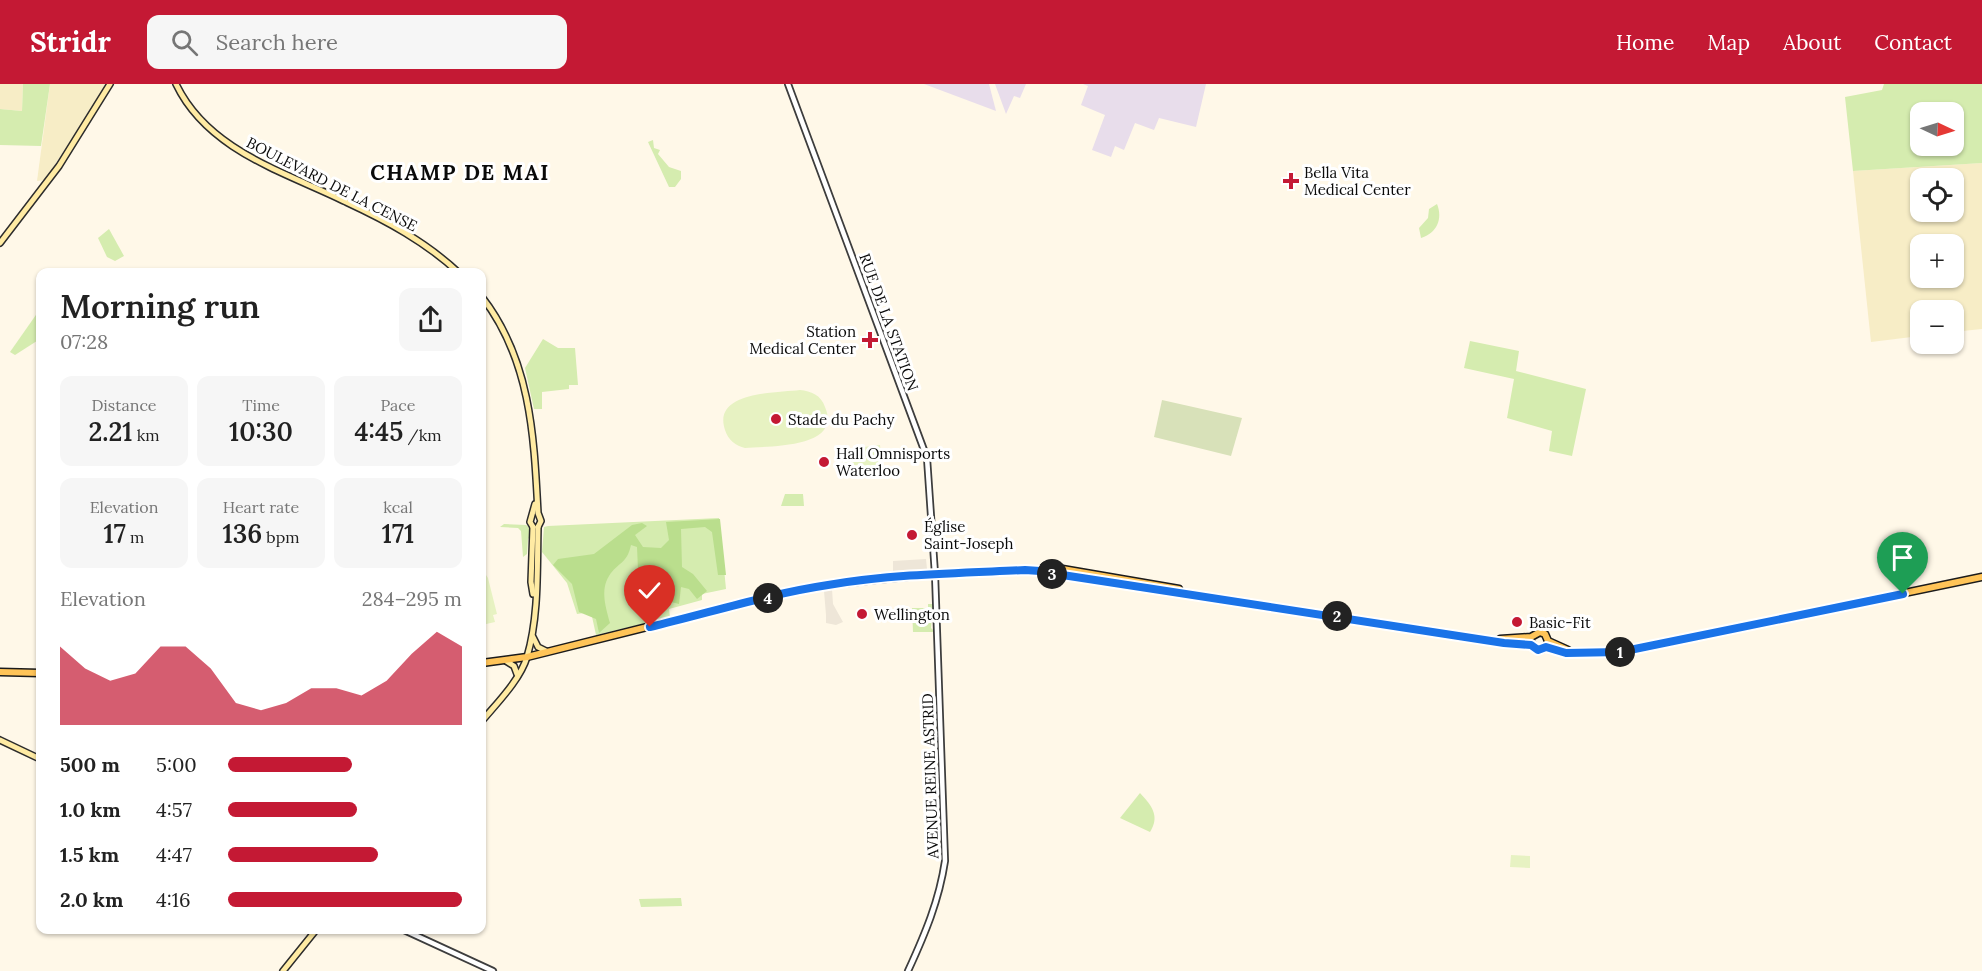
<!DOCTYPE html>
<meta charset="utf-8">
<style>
:root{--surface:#fff;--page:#f6f6f6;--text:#222;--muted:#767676;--accent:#c41934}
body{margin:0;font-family:Lora,serif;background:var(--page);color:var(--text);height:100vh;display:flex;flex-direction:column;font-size:22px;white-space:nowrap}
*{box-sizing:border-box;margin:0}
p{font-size:20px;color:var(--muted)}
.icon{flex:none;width:33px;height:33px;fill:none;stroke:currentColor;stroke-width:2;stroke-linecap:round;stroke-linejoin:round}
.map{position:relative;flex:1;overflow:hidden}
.details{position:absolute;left:36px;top:184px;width:450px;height:666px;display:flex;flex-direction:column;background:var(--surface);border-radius:12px;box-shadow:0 2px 4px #0004}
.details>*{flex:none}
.needle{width:39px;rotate:94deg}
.controls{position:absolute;left:1910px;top:18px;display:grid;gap:12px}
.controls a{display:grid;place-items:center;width:54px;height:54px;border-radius:12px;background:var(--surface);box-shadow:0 2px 4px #0004;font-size:30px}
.pin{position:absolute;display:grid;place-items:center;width:51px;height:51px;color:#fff;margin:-62px -26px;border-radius:50% 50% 50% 0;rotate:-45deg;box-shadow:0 0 6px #0007}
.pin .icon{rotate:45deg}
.km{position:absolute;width:30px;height:30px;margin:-15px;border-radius:50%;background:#222;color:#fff;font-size:16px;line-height:30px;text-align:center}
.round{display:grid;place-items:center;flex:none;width:63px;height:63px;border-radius:12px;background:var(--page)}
.overview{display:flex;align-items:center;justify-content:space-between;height:102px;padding:0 24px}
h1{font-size:33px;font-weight:600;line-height:45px}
.metrics{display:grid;grid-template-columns:repeat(3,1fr);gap:9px;height:102px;padding:6px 24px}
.metrics div{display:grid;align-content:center;border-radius:12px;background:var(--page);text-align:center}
.metrics b{font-size:26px;font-weight:600}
.metrics small{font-size:16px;font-weight:400}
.metrics p{font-size:16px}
.chart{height:168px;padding:12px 24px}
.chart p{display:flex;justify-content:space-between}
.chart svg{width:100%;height:108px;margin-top:6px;fill:var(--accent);opacity:.7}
ul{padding:0 24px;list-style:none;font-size:20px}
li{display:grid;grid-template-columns:96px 72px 1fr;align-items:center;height:45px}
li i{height:15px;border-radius:8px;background:var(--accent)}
header{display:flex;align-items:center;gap:36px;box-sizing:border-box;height:84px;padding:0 30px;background:var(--accent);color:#fff}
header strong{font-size:28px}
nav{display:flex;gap:33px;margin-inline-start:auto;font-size:21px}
.search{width:420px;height:54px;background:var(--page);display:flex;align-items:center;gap:15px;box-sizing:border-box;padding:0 21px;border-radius:12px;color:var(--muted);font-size:22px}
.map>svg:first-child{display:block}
.industrial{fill:#e8ddeb}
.farmland{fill:#f7edc6;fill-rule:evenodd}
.green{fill:#d5ecaf;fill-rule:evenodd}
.forest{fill:#bade8d}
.cemetery{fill:#d8e1b9}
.pitch{fill:#e7f2c2}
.plaza{fill:#eee6d8}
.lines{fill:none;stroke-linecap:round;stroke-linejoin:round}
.tertiary-casing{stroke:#3d3d3d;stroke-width:8}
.secondary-casing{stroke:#2c2c2c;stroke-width:8}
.primary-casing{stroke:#1b1b1b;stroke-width:9}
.tertiary{stroke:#fff;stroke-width:4.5}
.secondary{stroke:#ffeba3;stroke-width:5}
.primary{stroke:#ffc458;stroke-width:6}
.route-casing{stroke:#fff;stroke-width:12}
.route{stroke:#1a73e8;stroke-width:8}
.poi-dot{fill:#c41934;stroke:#fff;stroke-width:2}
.labels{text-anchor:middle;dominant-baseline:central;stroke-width:6;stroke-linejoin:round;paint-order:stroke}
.poi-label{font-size:15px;fill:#0a0a0a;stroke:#fff;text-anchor:start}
.street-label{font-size:15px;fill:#0a0a0a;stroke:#fff}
.district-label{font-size:21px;font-weight:bold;letter-spacing:1.5px;fill:#0a0a0a;stroke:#fff}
</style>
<header>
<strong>Stridr</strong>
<div class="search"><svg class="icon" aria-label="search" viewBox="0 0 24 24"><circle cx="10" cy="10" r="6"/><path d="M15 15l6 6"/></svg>Search here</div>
<nav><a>Home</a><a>Map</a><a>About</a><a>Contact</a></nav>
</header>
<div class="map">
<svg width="1982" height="887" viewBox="0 0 1982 887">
<rect width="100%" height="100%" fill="#fff8e8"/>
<g class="industrial">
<path d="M924,0H989L996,27Z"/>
<path d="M995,0H1026L1020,14L1014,12L1006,30Z"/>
<path d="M1083,0H1206L1196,43L1159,34L1154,46L1135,39L1124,66L1115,62L1111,73L1092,66L1105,31L1081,21L1088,2Z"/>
</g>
<g class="farmland">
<path d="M0,0H23L22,27L0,25Z"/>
<path d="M50,0H107L45,96L37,97Z"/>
<path d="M1982,79V245L1953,248V226H1920V252L1871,258L1853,87ZM1920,94H1953V128H1920ZM1920,160H1953V194H1920Z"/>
</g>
<g class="green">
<path d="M23,0H50L41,62L0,61V25L22,27Z"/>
<path d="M1884,0H1982V79L1853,87L1845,13L1882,6ZM1920,28H1953V62H1920Z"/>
<path d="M653,56L654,64L660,66L658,70L669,83L681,87V95L675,103H669L648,58Z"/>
<path d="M1437,120C1443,135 1437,149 1421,154L1419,144L1428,134L1429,125Z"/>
<path d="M109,145L124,172L115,177L107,173L98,154Z"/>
<path d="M38,228L40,230V255L15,271L10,268Z"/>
<path d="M543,255L558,264H575L578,301H569V305L542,308V325H534L525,284Z"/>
<path d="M1470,257L1519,267L1516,287L1586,305L1572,372L1549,367L1552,347L1507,334L1514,295L1464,284Z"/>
<path d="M785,410H803L804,422H781Z"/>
<path d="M719,434L726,505L702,510V516L669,525L670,533L596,551L591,528L577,530L567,499L542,468L544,443L548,442Z"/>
<path d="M504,440L526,441L530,444L532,451L528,455L527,470L523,473L521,447L518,444L500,443Z"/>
<path d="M928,520H933L931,544L935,548H913L912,524H928Z"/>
<path d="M1140,709C1152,722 1160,732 1150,748L1120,734Z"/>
<path d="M681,814L682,822L641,823L639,815Z"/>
</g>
<path class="forest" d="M720,435L726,491H718L712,448L705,443L681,445L682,483L693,490L707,507L697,515L689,505L681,503L679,520L671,518L668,506L647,512L644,536L631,515L638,486L637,463L631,461C627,480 618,478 609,492C600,506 606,524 610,539L599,549L596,535L579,528L572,500L553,481L558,475L594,470L632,441L642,439L647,442L635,451L643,463L661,464L669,456L666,438Z"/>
<path class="cemetery" d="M1162,316L1242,334L1231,372L1154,353Z"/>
<g class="pitch">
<path d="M800,306C811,307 821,311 825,323C843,365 768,362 745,364C736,362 728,356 725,346C712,307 776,309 800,306Z"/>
<path d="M880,361L882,381L843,385L840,366Z"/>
<path d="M482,491H486L488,494L497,530L493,531L495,538L482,541Z"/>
<path d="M1511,771L1530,772V784L1510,783Z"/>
</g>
<g class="plaza">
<path d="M926,475L927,485L893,487V477Z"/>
<path d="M832,505L833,520L843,538L836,541L826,539V531L824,507Z"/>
</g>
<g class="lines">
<defs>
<g id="tertiary">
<path d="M788,0L927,374L935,490L945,777C939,817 925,850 908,887"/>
<path d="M404,846L493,887"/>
</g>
<g id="secondary">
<path d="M176,0C208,67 285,88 346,118C387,137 426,158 459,189"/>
<path d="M0,159L59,82L110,0"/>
<path d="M482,213C531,276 534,353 538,429L541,437L538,443"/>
<path d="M533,443L531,498L533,510"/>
<path d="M533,443L530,438L535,420"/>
<path d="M533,553L538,563L546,567"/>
<path d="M506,577L514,582L517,590"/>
<path d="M482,637C497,619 520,596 527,573C539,532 537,486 538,443"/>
<path d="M0,656L40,675"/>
<path d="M283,887L316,846"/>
</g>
<g id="primary">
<path d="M1040,487L1045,482L1179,505"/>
<path d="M1500,555L1531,553L1540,548L1545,550L1548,557L1568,566"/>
<path d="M1530,557L1537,566L1543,565L1548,559"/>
<path d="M1546,563L1566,569L1620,568L1982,493"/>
<path d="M482,579L527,573L787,508C866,494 945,489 1025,486L1040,487L1043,492L1056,490L1508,560L1531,561"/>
<path d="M0,588L40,589"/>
</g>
</defs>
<use href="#tertiary" class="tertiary-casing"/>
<use href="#secondary" class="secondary-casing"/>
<use href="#primary" class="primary-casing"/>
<use href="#tertiary" class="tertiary"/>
<use href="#secondary" class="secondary"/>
<use href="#primary" class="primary"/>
</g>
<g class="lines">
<defs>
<path id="route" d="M650,543C709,529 768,510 828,501C893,490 959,489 1025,486L1040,487L1043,492L1056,490L1504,559L1531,561L1538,566L1546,563L1566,569L1620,568L1903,510"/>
</defs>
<use href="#route" class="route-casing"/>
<use href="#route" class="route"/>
</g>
<g class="poi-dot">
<path d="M1288 88h6v6h6v6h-6v6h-6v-6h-6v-6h6z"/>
<path d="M867 247h6v6h6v6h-6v6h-6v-6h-6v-6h6z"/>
<circle cx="776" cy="335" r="6"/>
<circle cx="824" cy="378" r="6"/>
<circle cx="912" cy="451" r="6"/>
<circle cx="862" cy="530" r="6"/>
<circle cx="1517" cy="538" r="6"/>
</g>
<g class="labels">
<g class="poi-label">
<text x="1304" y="88">Bella Vita<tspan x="1304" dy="17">Medical Center</tspan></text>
<text x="856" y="247" text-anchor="end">Station<tspan x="856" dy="17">Medical Center</tspan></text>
<text x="788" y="335">Stade du Pachy</text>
<text x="836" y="369">Hall Omnisports<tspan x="836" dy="17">Waterloo</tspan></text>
<text x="924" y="442">Église<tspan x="924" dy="17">Saint-Joseph</tspan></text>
<text x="874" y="530">Wellington</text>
<text x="1529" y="538">Basic-Fit</text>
</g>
<g class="street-label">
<text transform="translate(332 100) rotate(27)">BOULEVARD DE LA CENSE</text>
<text transform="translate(889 238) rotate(70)">RUE DE LA STATION</text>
<text transform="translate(930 692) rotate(-92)">AVENUE REINE ASTRID</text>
</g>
<g class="district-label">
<text x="460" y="88">CHAMP DE MAI</text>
</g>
</g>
</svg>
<div class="controls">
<a><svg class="needle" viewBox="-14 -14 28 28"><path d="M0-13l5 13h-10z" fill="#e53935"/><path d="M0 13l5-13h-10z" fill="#767676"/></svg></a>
<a><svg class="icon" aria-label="locate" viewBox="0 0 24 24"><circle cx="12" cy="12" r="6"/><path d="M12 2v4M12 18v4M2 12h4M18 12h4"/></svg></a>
<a>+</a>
<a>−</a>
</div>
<div class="pin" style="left:1903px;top:510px;background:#1e9e55"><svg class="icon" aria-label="arrive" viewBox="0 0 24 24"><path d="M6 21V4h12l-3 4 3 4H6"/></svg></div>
<div class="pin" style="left:650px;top:543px;background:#d93025"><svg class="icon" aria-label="check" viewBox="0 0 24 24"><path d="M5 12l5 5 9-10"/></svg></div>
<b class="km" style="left:1620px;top:568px">1</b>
<b class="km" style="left:1337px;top:532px">2</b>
<b class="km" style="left:1052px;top:490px">3</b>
<b class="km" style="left:768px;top:514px">4</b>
<section class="details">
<div class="overview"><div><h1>Morning run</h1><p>07:28</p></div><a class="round"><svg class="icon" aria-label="share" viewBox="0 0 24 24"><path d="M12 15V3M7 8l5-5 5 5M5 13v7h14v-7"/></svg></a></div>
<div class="metrics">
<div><p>Distance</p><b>2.21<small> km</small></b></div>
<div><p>Time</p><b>10:30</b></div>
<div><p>Pace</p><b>4:45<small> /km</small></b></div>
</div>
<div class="metrics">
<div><p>Elevation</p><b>17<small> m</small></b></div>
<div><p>Heart rate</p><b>136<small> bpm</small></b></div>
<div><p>kcal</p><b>171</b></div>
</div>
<div class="chart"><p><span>Elevation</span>284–295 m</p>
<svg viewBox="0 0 160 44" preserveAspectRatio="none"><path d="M0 44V12L10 21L20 26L30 23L40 12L50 12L60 21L70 35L80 38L90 35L100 29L110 29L120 32L130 26L140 15L150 6L160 12V44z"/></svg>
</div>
<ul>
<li><b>500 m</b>5:00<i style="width:53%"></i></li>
<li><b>1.0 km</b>4:57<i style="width:55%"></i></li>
<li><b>1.5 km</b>4:47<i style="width:64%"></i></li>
<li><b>2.0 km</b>4:16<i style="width:100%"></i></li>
</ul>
</section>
</div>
